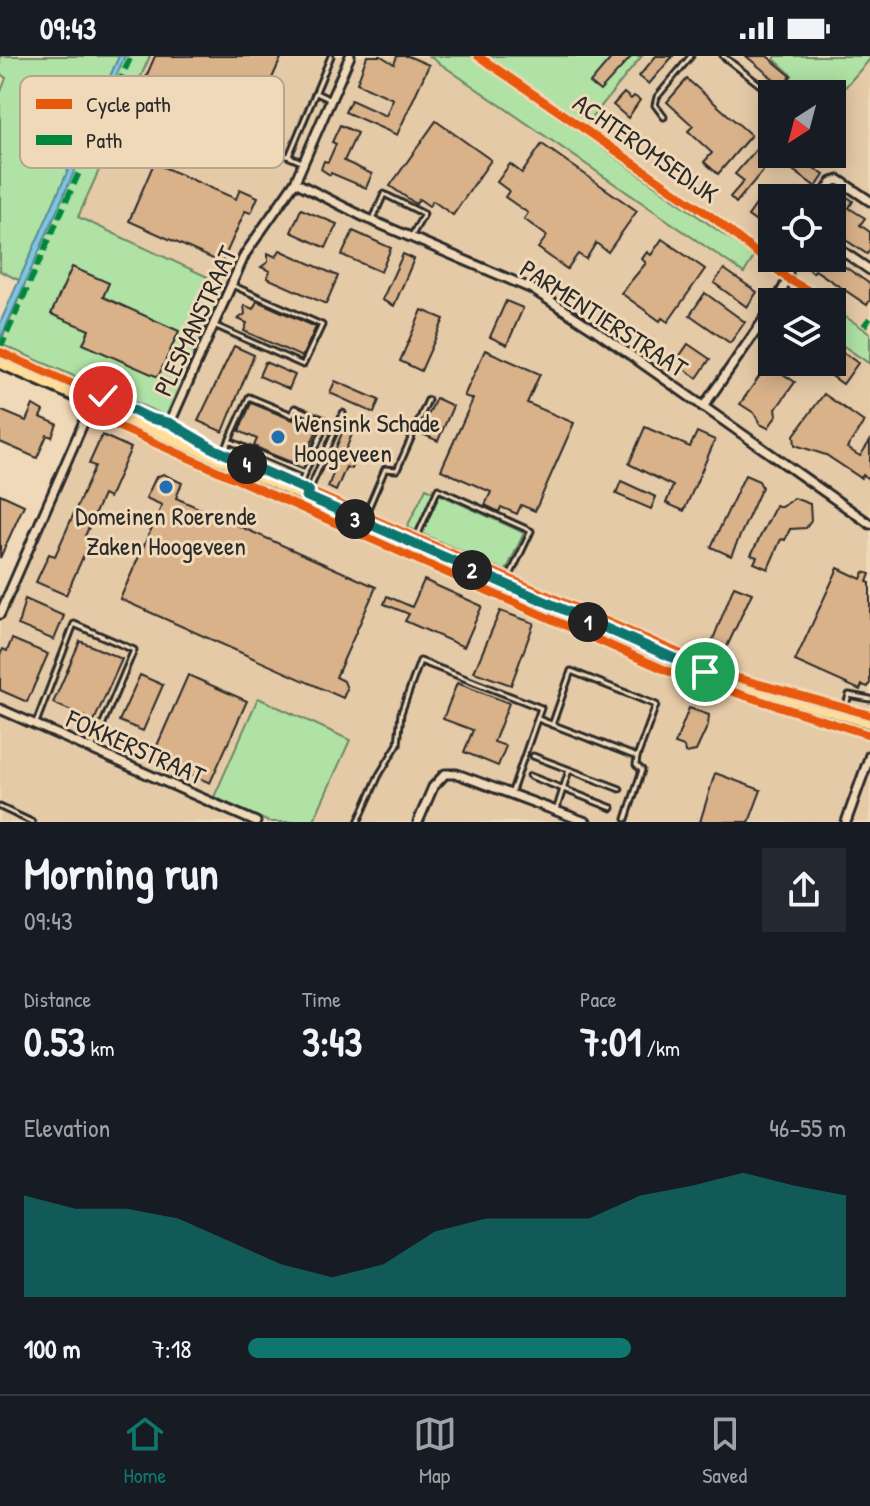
<!DOCTYPE html>
<meta charset="utf-8">
<style>
:root{--surface:#171b24;--page:#242831;--text:#f1f3f6;--muted:#9ea1a6;--line:#363941;--accent:#0f766e}
body{margin:0;font-family:"Patrick Hand",sans-serif;background:var(--page);color:var(--text);height:100vh;display:flex;flex-direction:column;font-size:30px;white-space:nowrap}
*{box-sizing:border-box;margin:0}
p{font-size:26px;color:var(--muted)}
.icon{flex:none;width:44px;height:44px;fill:none;stroke:currentColor;stroke-width:2;stroke-linecap:round;stroke-linejoin:round}
.map{position:relative;height:766px;overflow:hidden}
.drawer{display:flex;flex-direction:column;background:var(--surface);flex:1}
.drawer>*{flex:none}
.needle{width:52px;rotate:216deg}
.fabs{position:absolute;left:758px;top:24px;display:grid;gap:16px}
.fabs a{display:grid;place-items:center;width:88px;height:88px;border-radius:0px;background:var(--surface);box-shadow:0 4px 20px #0003;font-size:40px}
.pin{position:absolute;display:grid;place-items:center;width:68px;height:68px;color:#fff;margin:-34px;border:4px solid #fff;border-radius:50%;box-shadow:0 2px 8px #0007}
.km{position:absolute;width:40px;height:40px;margin:-20px;border-radius:50%;background:#222;color:#fff;font-size:22px;line-height:40px;text-align:center}
.round{display:grid;place-items:center;flex:none;width:84px;height:84px;border-radius:0px;background:var(--page)}
.headline{display:flex;align-items:center;justify-content:space-between;height:136px;padding:0 24px}
h1{font-size:44px;font-weight:700;line-height:60px}
.metrics{display:grid;grid-template-columns:repeat(3,1fr);gap:12px;height:136px;padding:8px 24px}
.metrics div{display:grid;align-content:center}
.metrics b{font-size:40px;font-weight:700}
.metrics small{font-size:22px;font-weight:400}
.metrics p{font-size:22px}
.chart{height:224px;padding:16px 24px}
.chart p{display:flex;justify-content:space-between}
.chart svg{width:100%;height:144px;margin-top:8px;fill:var(--accent);opacity:.7}
ul{padding:0 24px;list-style:none;font-size:26px}
li{display:grid;grid-template-columns:128px 96px 1fr;align-items:center;height:60px}
li i{height:20px;border-radius:10px;background:var(--accent)}
.status{display:flex;justify-content:space-between;align-items:center;height:56px;padding:0 40px;background:var(--surface);direction:ltr}
.status svg{height:22px;fill:currentColor}
.tabs{display:flex;justify-content:space-around;align-items:center;height:112px;border-top:2px solid var(--line);background:var(--surface);font-size:22px;color:var(--muted)}
.tabs a{display:grid;justify-items:center;gap:4px}
.tabs .active{color:var(--accent)}
.map>svg:first-child{display:block}
.built{fill:#e5caa7;fill-rule:evenodd}
.green{fill:#afe2a4;stroke:#6d8668;stroke-width:2}
.water{fill:#7ec6df;stroke:#5d8897;stroke-width:2}
.building{fill:#d9b28a;stroke:#2b2b2b;stroke-width:2}
.lines{fill:none;stroke-linecap:round;stroke-linejoin:round}
.lane-casing{stroke:#2b2b2b;stroke-width:9}
.street-casing{stroke:#2b2b2b;stroke-width:13}
.primary-casing{stroke:#2b2b2b;stroke-width:17}
.lane{stroke:#f0d9b8;stroke-width:3}
.street{stroke:#f0d9b8;stroke-width:7}
.primary{stroke:#ffdd96;stroke-width:11}
.quiet{stroke:#00873e;stroke-width:6;stroke-dasharray:12 6;stroke-linecap:butt}
.cycleway-casing{stroke:#f0d9b8;stroke-width:13}
.cycleway{stroke:#e8590c;stroke-width:8}
.route-casing{stroke:#fff;stroke-width:16}
.route{stroke:#0f766e;stroke-width:10}
.poi-dot{fill:#1f6fb2;stroke:#f0d9b8;stroke-width:3}
.labels{text-anchor:middle;dominant-baseline:central;stroke-width:6;stroke-linejoin:round;paint-order:stroke}
.street-label{font-size:26px;fill:#2b2b2b;stroke:#f0d9b8}
.poi-label{font-size:26px;fill:#2b2b2b;stroke:#f0d9b8;text-anchor:start}
.key{fill:#f0d9b8;stroke:#b5a58e;stroke-width:2}
.key-label{font-size:22px;fill:#2b2b2b}
</style>
<div class="status"><b>09:43</b><svg viewBox="0 0 49 12"><path d="M0 12V9h3v3zM5 12V6h3v6zM10 12V3h3v9zM15 12V0h3v12zM26 1h20v11H26zM47 4h2v5h-2z"/></svg></div>
<div class="map">
<svg width="870" height="766" viewBox="0 0 870 766">
<rect width="100%" height="100%" fill="#f0d9b8"/>
<filter id="ink" filterUnits="userSpaceOnUse"><feTurbulence type="fractalNoise" baseFrequency=".0125" numOctaves="2"/><feDisplacementMap in="SourceGraphic" scale="16" xChannelSelector="R" yChannelSelector="G"/><feConvolveMatrix kernelMatrix="1 2 1 2 8 2 1 2 1" color-interpolation-filters="sRGB"/></filter>
<g filter="url(#ink)">
<path class="built" d="M148,0H870V766H0V543L160,198L74,162ZM772,38H832V98H772ZM772,142H832V202H772ZM772,246H832V306H772Z"/>
<g class="green">
<path d="M0,0H150L78,161L225,229L166,360L0,288L25,227L0,215V38L6,22L0,18Z"/>
<path d="M429,0H473L744,193L754,201L744,217Z"/>
<path d="M486,0H642L585,70Z"/>
<path d="M776,0H870V3L832,46V38H772V81L757,68L762,62L763,35L773,26L781,32L792,19L774,3Z"/>
<path d="M832,252L870,277V308L832,282Z"/>
<path d="M426,432L524,477L506,515L407,471Z"/>
<path d="M258,642L350,684L313,766H269L214,741Z"/>
</g>
<path class="water" d="M119,0H125L0,284V267Z"/>
<g class="building">
<path d="M155,0H282L260,49L257,47L255,51L207,29L194,59L140,35Z"/>
<path d="M367,0H381L394,8L397,0H408L429,9L397,79L345,56L351,44L386,60L393,43L357,27Z"/>
<path d="M613,0H632L600,35L590,27Z"/>
<path d="M656,0H673L649,28L639,20Z"/>
<path d="M746,0H767L791,20L782,30Z"/>
<path d="M687,23L751,79L718,118L704,106L712,97L688,75L693,70L667,46Z"/>
<path d="M624,37L631,43L634,40L640,44L628,62L613,49Z"/>
<path d="M436,65L491,104L453,159L433,145L429,150L419,143L416,148L390,130Z"/>
<path d="M340,69L357,77L344,105L372,118L366,132L331,117L330,119L321,113L324,105L328,106L336,88L332,86Z"/>
<path d="M542,88L637,155L608,196L596,187L586,203L578,198L567,213L538,192L547,180L524,163L528,157L505,141L509,135L497,126L510,108L522,117Z"/>
<path d="M760,89L774,101L736,147L730,141L744,125L735,118Z"/>
<path d="M798,101L824,119L816,131L790,112Z"/>
<path d="M154,107L236,143L240,133L258,141L251,157L245,155L222,207L129,165Z"/>
<path d="M840,136L853,145L849,152L865,162L860,169L870,176V193L867,198L832,175V148Z"/>
<path d="M758,146L768,153L764,160L772,165V177L748,160Z"/>
<path d="M301,153L337,168L326,192L291,176Z"/>
<path d="M353,175L391,192L381,216L342,199Z"/>
<path d="M662,183L705,213L668,266L662,262L660,265L621,237L646,207L642,203L647,196L651,199Z"/>
<path d="M280,194L338,220L326,248L267,222L270,215L261,211L268,206V197L276,201Z"/>
<path d="M403,198L414,203L394,250L382,244Z"/>
<path d="M798,202H832L870,228V244L867,249L815,214L813,217Z"/>
<path d="M72,211L109,227L103,241L179,275L158,321L83,288L89,274L51,258Z"/>
<path d="M724,213L757,236L747,251L714,227Z"/>
<path d="M705,237L745,266L730,287L690,259Z"/>
<path d="M257,245L316,271L302,301L244,275L247,267L238,263L245,258L244,249L253,253Z"/>
<path d="M506,245L523,252L507,289L490,281Z"/>
<path d="M422,254L444,263L421,315L400,305Z"/>
<path d="M688,288L710,303L697,322L681,311L685,305L679,301Z"/>
<path d="M832,289L858,307L843,328L812,306H832Z"/>
<path d="M234,290L254,299L223,376L198,365Z"/>
<path d="M485,294L540,318L527,347L574,367L535,455L521,449L517,458L501,451L499,456L485,449L491,436L441,414L473,343L464,340Z"/>
<path d="M265,306L295,319L289,333L259,320Z"/>
<path d="M768,308L795,326L776,353L777,359L768,372L760,368L754,357L740,348Z"/>
<path d="M335,325L379,344L374,357L330,337Z"/>
<path d="M824,338L864,366L847,392L860,400L870,385V424L863,419L861,422L826,399L795,389L794,379Z"/>
<path d="M436,342L453,350L438,385L420,377Z"/>
<path d="M251,347L293,364L297,358L320,367L304,404L299,401L296,408L271,398L254,390L257,383L239,375Z"/>
<path d="M33,349L43,355L40,361L57,368L52,381L47,379L37,402L0,386V354L26,365Z"/>
<path d="M645,371L690,391L697,376L715,384L684,455L666,447L673,430L629,408Z"/>
<path d="M344,372L352,378L343,401L354,405L351,413L346,411L336,435L328,431L337,407L331,404Z"/>
<path d="M102,379L131,392L109,442L103,439L85,480L91,483L66,539L36,526L49,498L55,500L95,410L89,408Z"/>
<path d="M163,418L182,427L176,442L376,531L336,621L344,625L347,633L343,642L120,543L162,449L146,442L156,421Z"/>
<path d="M745,419L759,425L762,431L731,500L711,491Z"/>
<path d="M621,425L656,441L651,453L616,438Z"/>
<path d="M0,438L24,449L0,502Z"/>
<path d="M794,442L810,448L811,465L806,472L790,473L785,484L781,483L768,513L754,507L757,501L751,499L776,449L781,451Z"/>
<path d="M838,512L861,523L864,516L870,518L867,526L870,527V627L868,631L862,629L860,634L795,605Z"/>
<path d="M424,524L482,550L464,591L405,565L409,558L384,548L387,540L412,551Z"/>
<path d="M734,530L752,537L724,597L710,591Z"/>
<path d="M25,543L64,560L54,584L18,569Z"/>
<path d="M500,555L534,567L511,629L474,616Z"/>
<path d="M12,583L48,598L27,646L0,634V599L3,593L7,595Z"/>
<path d="M80,585L122,603L94,665L53,647Z"/>
<path d="M140,619L163,629L143,675L119,665Z"/>
<path d="M188,619L247,645L210,727L152,701Z"/>
<path d="M457,627L509,647L494,686L506,690L498,710L464,696L473,674L443,663Z"/>
<path d="M689,652L709,659L708,669L696,695L685,697L684,691L675,688Z"/>
<path d="M715,717L761,734L749,766H700Z"/>
</g>
<g class="lines">
<defs>
<g id="lane">
<path d="M723,0L764,32"/>
<path d="M316,37L331,44"/>
<path d="M664,61L655,49L657,41L691,0"/>
<path d="M207,66L304,107"/>
<path d="M289,100L331,0"/>
<path d="M372,165L384,138L424,158L411,181"/>
<path d="M216,270L303,309L322,269L234,230"/>
<path d="M229,385L249,341L292,359L295,352L327,365L298,433"/>
<path d="M223,400L229,385L305,417"/>
<path d="M308,437L343,357"/>
<path d="M364,462L385,413L397,414L428,344"/>
<path d="M415,485L438,433L531,475L507,526"/>
<path d="M844,655L849,639L870,643"/>
<path d="M538,663L637,701L656,649L571,615L552,669"/>
<path d="M36,667L74,568L134,594L92,693"/>
<path d="M533,700L620,733"/>
<path d="M530,720L612,752"/>
<path d="M0,751L32,766"/>
<path d="M556,755L569,714"/>
<path d="M626,763L642,714L636,709L637,701"/>
<path d="M358,766L379,719L398,688L401,657L420,605L541,652L511,738"/>
</g>
<g id="street">
<path d="M295,126L366,162L532,233L592,272L870,468"/>
<path d="M821,142L832,126L839,124L870,145"/>
<path d="M832,188L870,214"/>
<path d="M776,246L788,223V202"/>
<path d="M703,351L772,252"/>
<path d="M165,378L245,198L295,126L350,0"/>
<path d="M0,558L92,347"/>
<path d="M0,653L256,766"/>
<path d="M418,766L433,731L445,718H457L586,766"/>
<path d="M846,766L870,699"/>
</g>
<path id="primary" d="M0,306L705,616L870,666"/>
</defs>
<use href="#lane" class="lane-casing"/>
<use href="#street" class="street-casing"/>
<use href="#primary" class="primary-casing"/>
<use href="#lane" class="lane"/>
<use href="#street" class="street"/>
<use href="#primary" class="primary"/>
<g class="quiet">
<path d="M864,270L870,262"/>
<path d="M0,293L131,0"/>
</g>
<defs>
<g id="cycleway">
<path d="M478,0L715,163L788,223L829,246"/>
<path d="M0,296L149,362L170,367L214,393L731,620L870,659"/>
<path d="M88,357L670,616L870,679"/>
</g>
</defs>
<use href="#cycleway" class="cycleway-casing"/>
<use href="#cycleway" class="cycleway"/>
</g>
</g>
<g class="lines" filter="url(#ink)">
<defs>
<path id="route" d="M103,340L149,362L170,367L214,393L309,435L306,440L705,616"/>
</defs>
<use href="#route" class="route-casing"/>
<use href="#route" class="route"/>
</g>
<g class="poi-dot">
<circle cx="278" cy="381" r="8"/>
<circle cx="166" cy="431" r="8"/>
</g>
<g class="labels">
<g class="street-label">
<text transform="translate(646 92) rotate(35)">ACHTEROMSEDIJK</text>
<text transform="translate(604 262) rotate(33)">PARMENTIERSTRAAT</text>
<text transform="translate(195 265) rotate(-65)">PLESMANSTRAAT</text>
<text transform="translate(136 691) rotate(24)">FOKKERSTRAAT</text>
</g>
<g class="poi-label">
<text x="294" y="366">Wensink Schade<tspan x="294" dy="30">Hoogeveen</tspan></text>
<text x="166" y="459" text-anchor="middle">Domeinen Roerende<tspan x="166" dy="30">Zaken Hoogeveen</tspan></text>
</g>
</g>
<rect x="20" y="20" width="264" height="92" rx="12" class="key"/>
<rect x="36" y="43" width="36" height="10" fill="#e8590c"/>
<rect x="36" y="79" width="36" height="10" fill="#00873e"/>
<g class="key-label">
<text x="86" y="56">Cycle path</text>
<text x="86" y="92">Path</text>
</g>
</svg>
<div class="fabs">
<a><svg class="needle" viewBox="-14 -14 28 28"><path d="M0-13l5 13h-10z" fill="#e53935"/><path d="M0 13l5-13h-10z" fill="#9ea1a6"/></svg></a>
<a><svg class="icon" aria-label="locate" viewBox="0 0 24 24"><circle cx="12" cy="12" r="6"/><path d="M12 2v4M12 18v4M2 12h4M18 12h4"/></svg></a>
<a><svg class="icon" aria-label="layers" viewBox="0 0 24 24"><path d="M12 4l9 5-9 5-9-5zM3 14l9 5 9-5"/></svg></a>
</div>
<div class="pin" style="left:705px;top:616px;background:#1e9e55"><svg class="icon" aria-label="arrive" viewBox="0 0 24 24"><path d="M6 21V4h12l-3 4 3 4H6"/></svg></div>
<div class="pin" style="left:103px;top:340px;background:#d93025"><svg class="icon" aria-label="check" viewBox="0 0 24 24"><path d="M5 12l5 5 9-10"/></svg></div>
<b class="km" style="left:588px;top:566px">1</b>
<b class="km" style="left:472px;top:514px">2</b>
<b class="km" style="left:355px;top:463px">3</b>
<b class="km" style="left:247px;top:408px">4</b>
</div>
<section class="drawer">
<div class="headline"><div><h1>Morning run</h1><p>09:43</p></div><a class="round"><svg class="icon" aria-label="share" viewBox="0 0 24 24"><path d="M12 15V3M7 8l5-5 5 5M5 13v7h14v-7"/></svg></a></div>
<div class="metrics">
<div><p>Distance</p><b>0.53<small> km</small></b></div>
<div><p>Time</p><b>3:43</b></div>
<div><p>Pace</p><b>7:01<small> /km</small></b></div>
</div>
<div class="chart"><p><span>Elevation</span>46–55 m</p>
<svg viewBox="0 0 160 44" preserveAspectRatio="none"><path d="M0 44V13L10 17L20 17L30 20L40 27L50 34L60 38L70 34L80 24L90 20L100 20L110 20L120 13L130 10L140 6L150 10L160 13V44z"/></svg>
</div>
<ul>
<li><b>100 m</b>7:18<i style="width:64%"></i></li>
</ul>
</section>
<nav class="tabs">
<a class="active"><svg class="icon" aria-label="home" viewBox="0 0 24 24"><path d="M3 11l9-7 9 7M6 9v11h12V9"/></svg>Home</a>
<a><svg class="icon" aria-label="map" viewBox="0 0 24 24"><path d="M3 6l6-2 6 2 6-2v14l-6 2-6-2-6 2zM9 4v14M15 6v14"/></svg>Map</a>
<a><svg class="icon" aria-label="saved" viewBox="0 0 24 24"><path d="M7 4h10v16l-5-4-5 4z"/></svg>Saved</a>
</nav>
